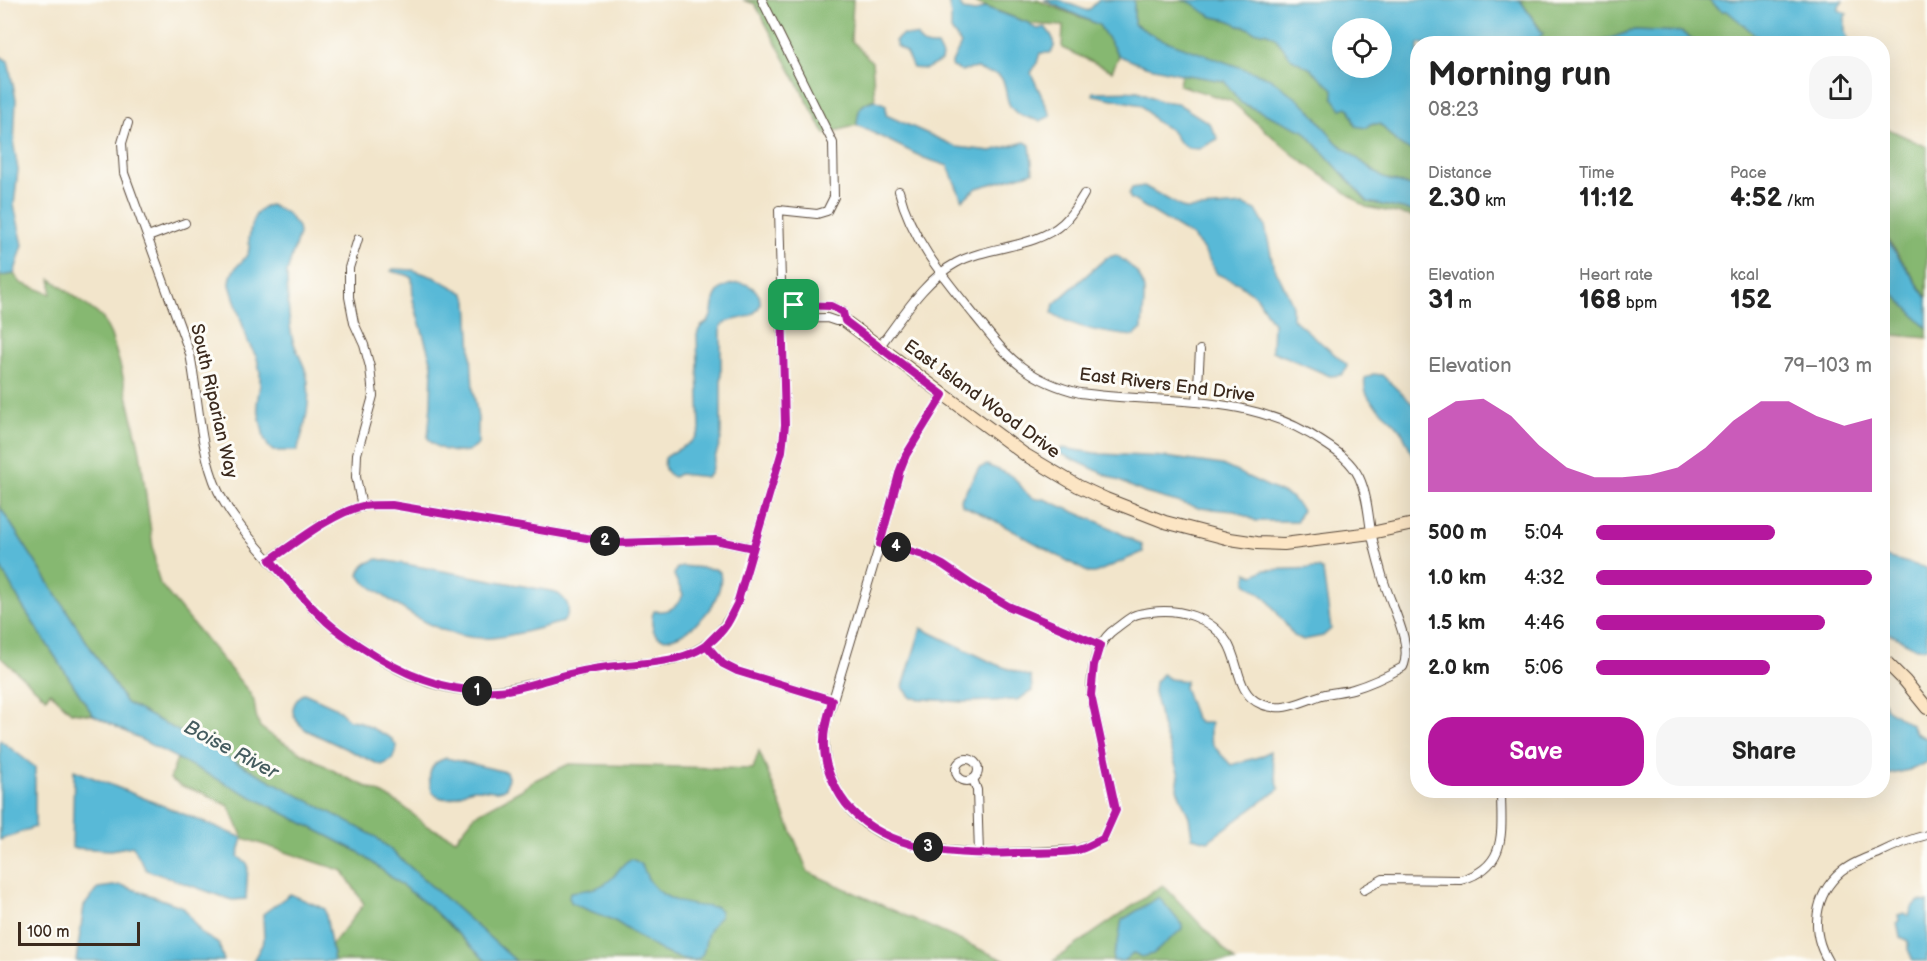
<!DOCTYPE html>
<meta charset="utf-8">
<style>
:root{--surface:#fff;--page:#f6f6f6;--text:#222;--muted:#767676;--accent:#b5179e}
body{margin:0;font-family:"Balsamiq Sans",sans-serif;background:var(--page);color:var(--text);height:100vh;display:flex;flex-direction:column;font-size:22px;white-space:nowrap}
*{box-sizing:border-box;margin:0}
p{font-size:20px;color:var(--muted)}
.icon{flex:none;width:33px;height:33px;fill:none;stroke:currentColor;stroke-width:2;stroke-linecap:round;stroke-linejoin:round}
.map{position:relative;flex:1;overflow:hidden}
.panel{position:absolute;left:1410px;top:36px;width:480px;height:762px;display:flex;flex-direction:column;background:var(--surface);border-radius:24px;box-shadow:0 6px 24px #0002}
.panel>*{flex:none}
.controls{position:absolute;left:1332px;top:18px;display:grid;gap:12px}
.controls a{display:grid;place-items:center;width:60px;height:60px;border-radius:50%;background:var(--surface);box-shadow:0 6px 24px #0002;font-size:30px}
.scale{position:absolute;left:18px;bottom:15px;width:122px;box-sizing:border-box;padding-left:6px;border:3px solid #3b2a1e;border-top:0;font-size:16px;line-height:21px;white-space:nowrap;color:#3b2a1e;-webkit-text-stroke:4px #fdfcf7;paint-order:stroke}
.pin{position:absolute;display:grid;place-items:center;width:51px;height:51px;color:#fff;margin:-26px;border-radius:12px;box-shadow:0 3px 9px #0006}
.km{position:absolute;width:30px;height:30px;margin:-15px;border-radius:50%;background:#222;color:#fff;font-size:16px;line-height:30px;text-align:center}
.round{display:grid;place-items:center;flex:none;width:63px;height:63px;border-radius:24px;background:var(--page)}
.headline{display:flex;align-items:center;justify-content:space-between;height:102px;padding:0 18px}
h1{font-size:33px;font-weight:700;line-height:45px}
.stats{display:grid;grid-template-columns:repeat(3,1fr);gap:9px;height:102px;padding:6px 18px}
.stats div{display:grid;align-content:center}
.stats b{font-size:26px;font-weight:700}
.stats small{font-size:16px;font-weight:400}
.stats p{font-size:16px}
.chart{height:168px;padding:12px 18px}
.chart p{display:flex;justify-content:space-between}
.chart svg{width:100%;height:108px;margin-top:6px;fill:var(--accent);opacity:.7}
.primary-button{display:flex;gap:12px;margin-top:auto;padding:12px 18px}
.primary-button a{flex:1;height:69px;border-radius:24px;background:var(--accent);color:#fff;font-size:24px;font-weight:700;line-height:69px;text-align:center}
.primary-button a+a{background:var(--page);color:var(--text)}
ul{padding:0 18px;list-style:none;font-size:20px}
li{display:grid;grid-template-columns:96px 72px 1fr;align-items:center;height:45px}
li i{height:15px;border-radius:8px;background:var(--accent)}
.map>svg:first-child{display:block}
.forest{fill:#86b871;stroke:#607148;stroke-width:1.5}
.water{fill:#58b9d7;stroke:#4a727a;stroke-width:1.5;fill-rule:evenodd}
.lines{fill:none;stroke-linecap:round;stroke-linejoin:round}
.street-casing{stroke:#564638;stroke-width:10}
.secondary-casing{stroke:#564638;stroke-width:14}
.street{stroke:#fff;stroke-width:8}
.secondary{stroke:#fce5c4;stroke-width:12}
.route-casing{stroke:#fff;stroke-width:12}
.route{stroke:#b5179e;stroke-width:8}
.labels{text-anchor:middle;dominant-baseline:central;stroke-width:6;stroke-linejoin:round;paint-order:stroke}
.street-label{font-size:18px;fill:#3b2a1e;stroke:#fdfcf7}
.water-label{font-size:20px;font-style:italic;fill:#455c5f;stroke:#fdfcf7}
</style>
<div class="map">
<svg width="1927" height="961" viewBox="0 0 1927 961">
<rect width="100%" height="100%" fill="#fdfcf7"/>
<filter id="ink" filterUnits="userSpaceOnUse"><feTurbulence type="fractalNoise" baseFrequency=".0167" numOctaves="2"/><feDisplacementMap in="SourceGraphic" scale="12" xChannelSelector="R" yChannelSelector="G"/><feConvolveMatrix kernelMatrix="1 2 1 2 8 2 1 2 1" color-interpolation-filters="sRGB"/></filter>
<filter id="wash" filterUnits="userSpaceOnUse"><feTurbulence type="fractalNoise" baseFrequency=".008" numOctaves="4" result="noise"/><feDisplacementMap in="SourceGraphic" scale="24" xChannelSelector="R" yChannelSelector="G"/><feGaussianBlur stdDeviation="1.35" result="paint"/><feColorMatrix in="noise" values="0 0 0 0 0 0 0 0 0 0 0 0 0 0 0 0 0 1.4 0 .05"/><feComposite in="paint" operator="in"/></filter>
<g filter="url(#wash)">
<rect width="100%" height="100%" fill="#f2e5cb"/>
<g class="forest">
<path d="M743,0H853L851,40L872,62L875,99C859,104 858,110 857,125L825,134L755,4Z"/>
<path d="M969,0H1037L1099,25L1119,56L1112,71L1062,48L1063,26L1031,24Z"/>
<path d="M1134,0C1150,0 1177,0 1192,2C1199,5 1203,13 1211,16C1220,20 1231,18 1238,26H1244L1255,32H1265L1274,36L1292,59L1311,69L1333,89L1350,110L1355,126L1380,124C1391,135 1400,151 1417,151V188L1383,178L1336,142L1308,107L1158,38L1134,24Z"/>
<path d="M1520,0H1708L1722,11H1727L1733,15L1765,43H1699L1681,32L1634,30L1597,43H1532L1543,33Z"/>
<path d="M1181,74L1224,81L1241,103L1304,131L1368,202L1417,212V217L1366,207L1295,156L1231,101L1179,85Z"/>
<path d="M1882,126L1927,147V298L1883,232Z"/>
<path d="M14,274L21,283L51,294V279L102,317L111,335L121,368L140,452L156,569L160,584L249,692L254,701L256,715L260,727L274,737L343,776L385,795L403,806L427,826L456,839L475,815L521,790L533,781L569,764L753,769L759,751L808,872L1006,961H516L376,837L126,703L0,507V276Z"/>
<path d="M1883,283L1927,328V338L1883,334Z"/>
<path d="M0,566L23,607L93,715L71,712L50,692L46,698L0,657Z"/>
<path d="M177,758L357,851L429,906L486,961H334L331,946L364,904L343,871L243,838L229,806L203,793L181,786L170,779Z"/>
<path d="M1163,885L1235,961H1053Z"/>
</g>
<g class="water">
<path d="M948,0H958L963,10L975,12L985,7L1031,24V26L1038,29L1045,27C1052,35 1059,45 1050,53H1040L1037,63L1031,73L1051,116L1040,121C1033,119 1024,117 1017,113C1002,104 1009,82 999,76C992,72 984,74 977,68L961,71L952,67V63L961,44L951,30V16Z"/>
<path d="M1044,0H1059L1088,11L1099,0H1134V24L1158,38L1270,78L1308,107L1336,142L1383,178L1417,188V212L1368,202L1304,131L1241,103L1224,81L1181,74L1145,66L1119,56L1099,25Z"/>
<path d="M1182,0H1520L1543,34L1532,43L1418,44L1417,151C1400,151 1391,135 1380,124H1370L1366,128L1355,126L1350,110L1347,107L1341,109L1333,98V89L1311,69L1292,59L1274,36L1265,32H1255L1244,26H1238C1231,18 1220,20 1211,16C1198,11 1198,3 1182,0ZM1382,28V68H1342V28Z"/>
<path d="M1698,0H1843L1839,6V10L1847,14L1845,16V31L1849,43H1765L1727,11H1722L1708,0Z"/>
<path d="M1634,30L1681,32L1699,43H1597Z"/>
<path d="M902,35L917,36C921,46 927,46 937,46L942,56L941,61L926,69L913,68L906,53L897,46L895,41Z"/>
<path d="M0,56L8,61L16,99L14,146L18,170L14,205L23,245L14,274L0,276Z"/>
<path d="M1138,91L1160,101L1177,103L1209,123L1218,139L1199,149L1188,148L1179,142L1171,130L1156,122L1141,105L1093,95V92Z"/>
<path d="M875,100L886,105V115L957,147L991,151L1025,142L1030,145L1033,172L977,188L962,200L948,166L924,158L857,125C858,110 859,104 875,100Z"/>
<path d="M1144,186L1185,209L1244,205L1256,210L1265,226L1273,264L1292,303V318L1347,365L1346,370L1341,375L1330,376L1272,351L1273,323L1257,297L1238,283L1217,274L1203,249L1192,236L1130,198L1129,194L1132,188Z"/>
<path d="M270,205L287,213L298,227L299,234L287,272V281C288,299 288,319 292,337C295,349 302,360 306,372C313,397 305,427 297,451H273L268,446L264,438L257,404L260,384V372L257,358L248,342L230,285C230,267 241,266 248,253C250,248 249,243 249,239C251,224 254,208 270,205Z"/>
<path d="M1882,233L1927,298V328L1883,283Z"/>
<path d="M1116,255C1152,279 1144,289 1142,329L1134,336C1105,333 1076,329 1052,313L1054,304L1106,258Z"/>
<path d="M393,269L413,270L436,278L464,293L468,301L473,389L478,418V444C469,458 435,452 428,438L431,404L432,364L413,300L412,278C407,273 398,274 391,271Z"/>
<path d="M740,283C757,285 768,302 753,314C743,321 730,317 721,326V439L710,474L707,477L679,474L674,477C665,473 663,468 665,458C678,447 693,446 700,430L697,335C700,323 704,327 709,320C712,316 712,310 713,305C715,289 725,284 740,283Z"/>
<path d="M1373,374L1382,375L1417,408V466C1412,455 1408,442 1401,431C1390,413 1360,403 1365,378Z"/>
<path d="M1062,448L1101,454L1166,457L1222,465L1291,497L1302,510L1297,521H1256L1235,511L1199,508L1145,493L1059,453Z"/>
<path d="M987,465C995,469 1007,472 1014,478C1024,487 1027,502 1044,499L1105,525L1142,545L1143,552L1095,573H1089L990,518L962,505L961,499L979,468Z"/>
<path d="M0,507L126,703L376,837L516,961H486L429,906L357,851L93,715L23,607L0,566Z"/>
<path d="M1882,556L1927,568V646L1925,648H1916L1883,630Z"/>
<path d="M378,559L556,592C568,601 573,609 563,622C540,628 515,636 491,638C441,641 403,609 364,582L359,575C362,564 369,562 378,559Z"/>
<path d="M682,566L715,569L720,572C728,610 662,660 653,629C651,622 651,617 654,611C668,612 676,609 683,595L674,575L676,569Z"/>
<path d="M1318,568L1323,571L1331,629L1323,636L1303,640L1294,636L1267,599L1246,583L1247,573L1254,575L1264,570Z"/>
<path d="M921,628L995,664L1031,677L1032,691L1017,700L963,702L911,698L903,687Z"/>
<path d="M1162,674L1170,679L1186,681L1184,687L1194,715L1199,723H1211C1206,744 1218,750 1231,765L1262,756L1270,751L1279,789L1208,841L1192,837L1189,817L1177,789L1179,775L1163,729L1154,692L1155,682Z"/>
<path d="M304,693L335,707L349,720L358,721L391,738L397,747L392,760L382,765L376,763L306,730C290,718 288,705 304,693Z"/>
<path d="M1883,700L1886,708L1911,725L1916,733L1927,739V762L1913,769L1883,776Z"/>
<path d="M0,740L35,767V827L0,840Z"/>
<path d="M446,758L506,772L508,777L506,788C495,795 486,788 474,789C463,790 452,803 439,797C428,793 427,773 434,765C437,761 442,760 446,758Z"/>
<path d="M74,770L243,838L238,856L248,865L246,899L232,900L146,870L133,846L111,850L72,848Z"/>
<path d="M631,859C647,864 642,872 651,883C666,903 693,906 716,907L720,911V917C714,923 709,928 707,936C704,945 706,957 695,960C667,961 639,936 618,923C603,914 585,911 571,902L569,897L570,892C585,890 599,890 611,879C619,872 621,863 631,859Z"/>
<path d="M121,885L183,907L202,934L219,944L224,961H76L84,906L98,888Z"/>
<path d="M290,894L325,909L334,961H253L264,941L263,914Z"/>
<path d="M1159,897L1182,925V929L1153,954L1141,957L1134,953L1123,961H1113C1112,952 1116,949 1118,941C1120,935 1120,927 1122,920Z"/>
<path d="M1919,901L1927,902V961H1913L1908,949V941L1900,937L1897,923L1899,920L1898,915L1904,913L1907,915H1909L1912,908Z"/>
</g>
</g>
<g filter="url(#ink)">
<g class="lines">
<defs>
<g id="street">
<path d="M128,123L122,143L124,173L190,354C199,400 199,448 218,491C233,521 256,545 278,570C293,585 306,602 321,617C332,627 345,636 357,644C392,668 429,689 473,691C515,692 548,678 588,670C615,664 642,664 669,661C705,651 721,636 737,604L782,451L785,425L779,210L817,214L827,211L834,197L833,143L762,0"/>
<path d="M899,191C911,239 944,278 975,316C990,334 1003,353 1022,367C1039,380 1059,388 1080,393C1166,405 1248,391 1324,443C1338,452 1351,461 1359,477C1367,494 1368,513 1371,531C1374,546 1378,561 1382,575C1388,601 1414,642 1403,667C1387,676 1370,684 1353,689C1343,692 1332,692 1322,695C1300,702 1283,713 1261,704C1236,694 1240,662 1227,642C1211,617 1179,608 1151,612C1145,613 1138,613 1133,616C1126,620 1118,627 1111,632C1094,647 1091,674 1091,695L1116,810L1103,839L1077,850L979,854L923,847L900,841L881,834L865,824L852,812L840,796L826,765L824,738L826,723L880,544L900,470L906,455L943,395"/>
<path d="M148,237L185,223"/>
<path d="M358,239L349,268V297L354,323L364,345L370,367L373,396L357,454L356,477L362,507"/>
<path d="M782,305L831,306L843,312L845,321H836L827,318L782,319"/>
<path d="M879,347C901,319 924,280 956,263C989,245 1034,249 1063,223C1072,215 1078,204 1084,194"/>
<path d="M1197,402L1200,350"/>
<path d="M880,544L923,555L943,565L972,585L1008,606L1100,645"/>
<path d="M269,560C295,543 334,512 363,506C373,505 382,505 392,505L616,543L715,540L753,548"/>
<path d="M706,645L723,664L737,671L832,700"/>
<circle cx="967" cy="770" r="11"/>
<path d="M973,779L977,790L979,854"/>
<path d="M1364,890L1383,879L1461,880C1509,866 1501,831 1501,790"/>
<path d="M1828,961C1810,931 1814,895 1841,872C1852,863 1866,858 1879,853C1895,845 1910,839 1927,835"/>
</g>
<g id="secondary">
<path d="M845,321L1024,454L1078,486L1106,499L1165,522L1230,539L1257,543L1284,544L1371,533L1418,523"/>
<path d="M1882,658L1905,681L1927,708"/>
</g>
</defs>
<use href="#street" class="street-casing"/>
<use href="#secondary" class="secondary-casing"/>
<use href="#street" class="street"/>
<use href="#secondary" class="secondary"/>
</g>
</g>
<g class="lines" filter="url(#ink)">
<defs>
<path id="route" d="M794,305H782L785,425L782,451L737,604C734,611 731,618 727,624C699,666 651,661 608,667C590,669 572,673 554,678C535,683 517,690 497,691C445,694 400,673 358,645C345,636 332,628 322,617C303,599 287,579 270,560C295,543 334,512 363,506C372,505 382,505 392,505L616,543L715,540L753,548L737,604L726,625L706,645L723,664L737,671L832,700C829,713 824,726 824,740C823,758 828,772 836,788C867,850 952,856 1014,853C1033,852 1059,854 1078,850C1086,848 1095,842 1103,839L1116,810L1091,695L1094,665L1100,645L1008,606L972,585L943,565L923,555L897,547L880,544L900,470L906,455L943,395L845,321L843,312L831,306L794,305"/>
</defs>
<use href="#route" class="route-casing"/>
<use href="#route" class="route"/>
</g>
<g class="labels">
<g class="street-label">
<text transform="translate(1167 385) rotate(7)">East Rivers End Drive</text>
<text transform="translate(982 399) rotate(36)">East Island Wood Drive</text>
<text transform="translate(214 401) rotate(77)">South Riparian Way</text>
</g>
<g class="water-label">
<text transform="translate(231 750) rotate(28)">Boise River</text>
</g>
</g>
</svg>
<div class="controls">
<a><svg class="icon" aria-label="locate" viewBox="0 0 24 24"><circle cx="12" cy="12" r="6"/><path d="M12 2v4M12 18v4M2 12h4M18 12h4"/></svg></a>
</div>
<div class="scale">100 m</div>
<div class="pin" style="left:794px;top:305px;background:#1e9e55"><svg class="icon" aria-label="arrive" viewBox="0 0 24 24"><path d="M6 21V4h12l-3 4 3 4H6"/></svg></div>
<b class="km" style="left:477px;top:691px">1</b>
<b class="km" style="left:605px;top:541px">2</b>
<b class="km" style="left:928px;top:847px">3</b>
<b class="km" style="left:896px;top:547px">4</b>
<section class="panel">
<div class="headline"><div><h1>Morning run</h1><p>08:23</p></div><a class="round"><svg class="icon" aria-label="share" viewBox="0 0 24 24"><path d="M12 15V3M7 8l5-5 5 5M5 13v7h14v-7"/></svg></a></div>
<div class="stats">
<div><p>Distance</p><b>2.30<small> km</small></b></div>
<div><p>Time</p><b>11:12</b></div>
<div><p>Pace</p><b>4:52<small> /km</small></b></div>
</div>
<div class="stats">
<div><p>Elevation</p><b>31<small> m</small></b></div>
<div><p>Heart rate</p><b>168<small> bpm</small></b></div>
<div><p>kcal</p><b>152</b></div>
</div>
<div class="chart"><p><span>Elevation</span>79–103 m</p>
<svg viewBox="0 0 160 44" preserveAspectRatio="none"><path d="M0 44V14L10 7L20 6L30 13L40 25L50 34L60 38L70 38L80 37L90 34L100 26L110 15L120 7L130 7L140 13L150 17L160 14V44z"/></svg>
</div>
<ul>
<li><b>500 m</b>5:04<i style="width:65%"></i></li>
<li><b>1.0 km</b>4:32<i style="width:100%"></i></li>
<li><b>1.5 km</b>4:46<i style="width:83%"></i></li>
<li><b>2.0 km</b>5:06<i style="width:63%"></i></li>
</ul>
<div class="primary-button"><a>Save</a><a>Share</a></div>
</section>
</div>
